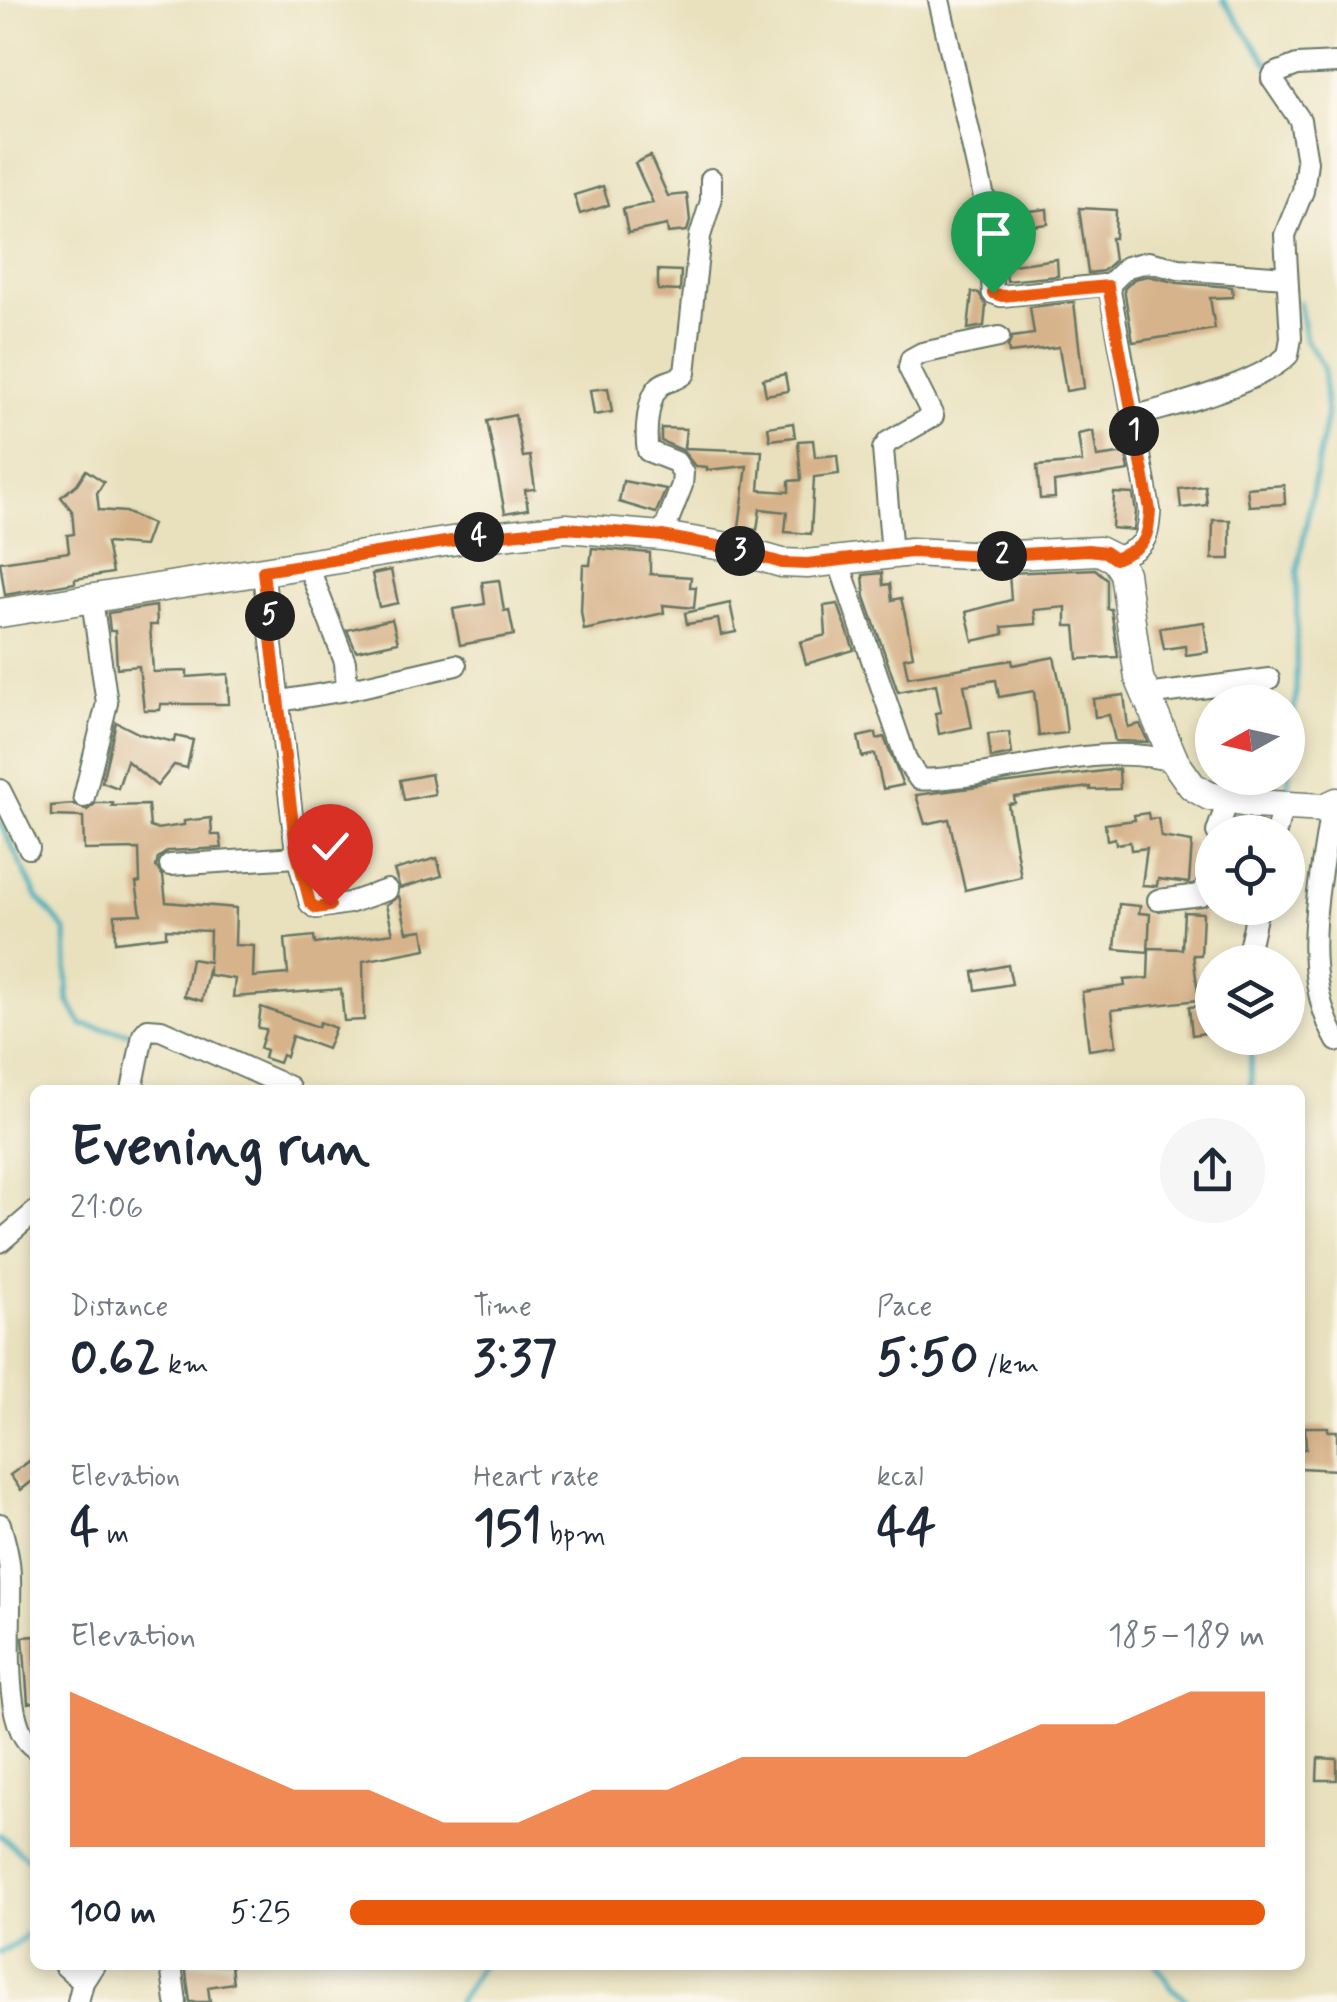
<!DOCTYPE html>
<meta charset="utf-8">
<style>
:root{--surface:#fff;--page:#f6f6f7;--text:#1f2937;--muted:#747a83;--accent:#ea580c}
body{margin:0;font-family:Mynerve,sans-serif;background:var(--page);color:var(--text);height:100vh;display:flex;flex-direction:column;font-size:38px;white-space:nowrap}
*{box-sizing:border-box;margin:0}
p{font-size:32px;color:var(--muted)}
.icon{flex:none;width:55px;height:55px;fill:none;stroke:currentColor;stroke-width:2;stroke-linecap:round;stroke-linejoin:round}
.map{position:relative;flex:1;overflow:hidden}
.panel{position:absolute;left:30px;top:1085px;width:1275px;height:885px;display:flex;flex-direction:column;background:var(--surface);border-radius:15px;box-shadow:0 5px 15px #0003}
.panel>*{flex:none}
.needle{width:65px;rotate:262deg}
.fabs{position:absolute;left:1195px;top:685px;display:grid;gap:20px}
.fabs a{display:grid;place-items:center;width:110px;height:110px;border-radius:50%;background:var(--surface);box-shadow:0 5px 15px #0003;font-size:50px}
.pin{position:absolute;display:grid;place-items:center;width:85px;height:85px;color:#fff;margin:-102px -42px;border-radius:50% 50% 50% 0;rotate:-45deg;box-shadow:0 0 10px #0007}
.pin .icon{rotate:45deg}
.km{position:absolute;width:50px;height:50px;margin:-25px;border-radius:50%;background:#222;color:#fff;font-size:28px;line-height:50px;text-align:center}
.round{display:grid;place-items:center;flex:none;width:105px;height:105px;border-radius:52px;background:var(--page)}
.overview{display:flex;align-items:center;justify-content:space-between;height:170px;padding:0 40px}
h1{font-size:55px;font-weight:700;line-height:75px}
.metrics{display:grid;grid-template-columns:repeat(3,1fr);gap:15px;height:170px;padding:10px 40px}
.metrics div{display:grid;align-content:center}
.metrics b{font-size:50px;font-weight:700}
.metrics small{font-size:28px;font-weight:400}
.metrics p{font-size:28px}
.chart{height:280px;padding:20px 40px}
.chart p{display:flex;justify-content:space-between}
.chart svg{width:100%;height:180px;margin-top:10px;fill:var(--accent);opacity:.7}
ul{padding:0 40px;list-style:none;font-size:32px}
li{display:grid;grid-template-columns:160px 120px 1fr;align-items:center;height:75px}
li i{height:25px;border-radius:12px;background:var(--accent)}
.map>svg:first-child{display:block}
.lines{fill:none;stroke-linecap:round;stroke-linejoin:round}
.stream{stroke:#3cabba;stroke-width:5}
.building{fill:#d7b38b}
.street-casing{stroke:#667664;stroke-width:24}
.secondary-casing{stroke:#667664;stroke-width:31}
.street{stroke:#fff;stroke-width:20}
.secondary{stroke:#fff;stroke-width:28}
.route-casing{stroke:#fff;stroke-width:20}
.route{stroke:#ea580c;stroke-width:12}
</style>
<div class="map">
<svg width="1337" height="2002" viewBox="0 0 1337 2002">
<rect width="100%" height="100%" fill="#fbf7ec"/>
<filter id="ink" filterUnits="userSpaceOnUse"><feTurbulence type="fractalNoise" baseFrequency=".01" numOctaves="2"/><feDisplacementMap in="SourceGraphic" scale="20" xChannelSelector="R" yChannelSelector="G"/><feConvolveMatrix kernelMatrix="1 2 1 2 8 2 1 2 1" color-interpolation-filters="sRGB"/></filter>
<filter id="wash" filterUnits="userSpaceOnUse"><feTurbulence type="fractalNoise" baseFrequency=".0048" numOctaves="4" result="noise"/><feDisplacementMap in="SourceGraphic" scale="40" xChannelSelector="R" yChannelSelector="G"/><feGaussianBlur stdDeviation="2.25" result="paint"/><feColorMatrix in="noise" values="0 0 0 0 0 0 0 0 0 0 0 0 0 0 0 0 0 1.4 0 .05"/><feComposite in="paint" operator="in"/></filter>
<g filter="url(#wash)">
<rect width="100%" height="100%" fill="#e9e1be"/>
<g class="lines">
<g class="stream">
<path d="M1223,0L1273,71"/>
<path d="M1287,796L1296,690L1297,572L1327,414L1323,366L1306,340L1299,302"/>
<path d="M0,822L37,897L66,931L68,1000L82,1025L137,1034"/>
<path d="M1257,962L1264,925"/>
<path d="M1251,1090V1038"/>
<path d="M0,1835L35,1865"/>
<path d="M0,1953L22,1940L35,1925"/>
<path d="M1156,1965L1170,1986L1188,2002"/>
<path d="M458,2002L481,1965"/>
</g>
</g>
<g id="blocks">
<g class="building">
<path d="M650,156L668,196L687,194L690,221L687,231L668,233L667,225L628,233L623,209L653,203L635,163Z"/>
<path d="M603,186L609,205L580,214L574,195Z"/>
<path d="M1079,208L1116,210L1115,238H1111L1114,261L1103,271L1088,273Z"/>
<path d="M1047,209L1048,224L1023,227L1021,212Z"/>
<path d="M1057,259L1058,276L1007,281L1005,266Z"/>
<path d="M658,270L681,271L680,291L658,290Z"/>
<path d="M1148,276L1178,283L1232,287L1233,297L1210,298L1215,329L1133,342L1124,289L1134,279Z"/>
<path d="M972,292L979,293L986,305L984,326L968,329Z"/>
<path d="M1074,302L1084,388L1066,391L1059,347L1009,353L1008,347L1012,337L1034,334L1030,307Z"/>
<path d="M785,374L788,391L766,395L763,379Z"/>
<path d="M608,388L612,412L594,415L590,390Z"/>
<path d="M515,415L523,457L530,456L535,489L525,490L528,509L505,513L487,421Z"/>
<path d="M793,423L795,437L770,440L768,427Z"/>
<path d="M661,428L686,429L684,448L762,451L759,490L789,492V481L801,480L798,441L813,440L815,457L837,455L839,474L814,477L811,534L785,532L787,512L760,509L757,530L739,527L747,466L707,470V467L695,466L682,450L661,441Z"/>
<path d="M1093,431L1097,457L1126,453L1129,471L1054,482L1055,498L1040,499L1037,466L1082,462L1078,434Z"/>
<path d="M86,470L104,482L97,493L99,510L125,512L152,524L144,546L106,543L112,573L75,579V583L5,595L0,562L69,552L67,535L74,534L72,511L61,497L77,484Z"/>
<path d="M623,481L666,489L656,513L619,502Z"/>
<path d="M1284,485L1285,504L1249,506L1247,488Z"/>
<path d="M1205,486L1207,505L1181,508L1179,489Z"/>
<path d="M1114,493L1133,494L1136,512L1134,530L1112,528Z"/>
<path d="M1213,520H1230V559H1212Z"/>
<path d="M592,548L650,553V574L691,577L690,587H696L694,608L663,605L664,613L584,630L581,611L583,565H590Z"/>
<path d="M1095,569L1107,579V609H1111L1118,657L1078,659L1075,626H1066V607L1034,610L1036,624L1002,627L1004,634L973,641L966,612L1011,600L1009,573Z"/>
<path d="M391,570L398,603L379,607L372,574Z"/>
<path d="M882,573L883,585L890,584L892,600L901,598L906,619L913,656L904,658L908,677L1012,660L1013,665L1054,657L1062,692L1067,733L1039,736L1034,691L999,697L996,680L964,685L972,727L939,734L935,713L941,712L936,684L898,692L865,597L863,575Z"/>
<path d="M499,580L504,611L509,610L514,635L460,645L453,609L485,604L482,582Z"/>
<path d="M730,603L736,632L721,635L718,619L687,624L685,613Z"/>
<path d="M838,604L854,650L806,664L800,642L826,635L824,606Z"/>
<path d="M156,606L157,625H150L153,672L187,671V677L228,674L229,704H161L160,710H144L139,666L117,668L115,631H110L108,613Z"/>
<path d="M392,619L398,642L356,651L347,630Z"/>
<path d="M1204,622L1208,652L1186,655L1185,646L1164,649L1160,628Z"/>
<path d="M1124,695L1128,727L1140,724L1148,742L1115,741L1109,715L1095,717L1093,699Z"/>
<path d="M116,722L140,734L174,742L175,736L193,740L187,768L174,765L157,786L127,761L118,788L102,782Z"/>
<path d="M1009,732L1012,754L991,758L988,734Z"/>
<path d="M876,733L877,739L884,737L903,785L883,789L875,754L862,757L858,737Z"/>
<path d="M1119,769L1120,789L1090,790V787L1014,797L1015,803L1008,804L1021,877L965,890L949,819L925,824L916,795Z"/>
<path d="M431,774L435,794L404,800L400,780Z"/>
<path d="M96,803H113L112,806L148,805L150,827L156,829L184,825V821L211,818L212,835H220L222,848L168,851L158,858L156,867L163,876L166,902L236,908L235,945L254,946L253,977L288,974L285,939L314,936L315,944L393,933L386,905L399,896L407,932L423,930L426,949L363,961L364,1020L344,1021L341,989L233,997L235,979L209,975V965L202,1001L184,996L191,959L209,962L210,931L166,929V936L115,942V915L141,914L136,883L140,882L139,849L84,850L83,817L51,816V806L73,804L87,810Z"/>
<path d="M1148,813L1149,819L1158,818L1161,837L1192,842L1189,883L1158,879L1157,886L1142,885L1147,848L1131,850L1130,842L1116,844L1115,838L1107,840L1105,824L1135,820L1134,815Z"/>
<path d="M1236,819L1264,822L1263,832H1231Z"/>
<path d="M437,858L442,876L400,888L394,870Z"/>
<path d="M1119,904L1140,906L1139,913L1150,914L1148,952L1115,949Z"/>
<path d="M1184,912L1203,913L1201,955H1193L1199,1000L1112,1010L1116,1046L1089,1050L1082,992L1125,986L1124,980L1148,978L1149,948L1182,949Z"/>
<path d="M1008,965L1012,984L976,990L973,972Z"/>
<path d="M1212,1005V1032L1192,1035L1189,1007Z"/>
<path d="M261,1007L318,1027L320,1022L335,1028L327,1049L292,1036L286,1057L282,1055L279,1063L264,1058L266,1050L260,1048L266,1029L258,1028Z"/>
<path d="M1305,1427H1328V1431H1337V1470L1300,1468V1449H1306Z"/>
<path d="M35,1457V1479L21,1490L10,1475Z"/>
<path d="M35,1636V1702L28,1703L23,1637Z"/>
<path d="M1318,1758L1337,1759V1780H1317Z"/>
<path d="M185,1965H231L233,1983L208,1987L210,2002H190Z"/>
</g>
</g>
</g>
<g filter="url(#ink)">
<use href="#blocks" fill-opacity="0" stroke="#667664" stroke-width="2.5"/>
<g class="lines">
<defs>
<g id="street">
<path d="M939,0L986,206L993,293L1001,296L1103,285L1110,291L1150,511C1148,543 1144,546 1115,559"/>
<path d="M1108,286L1127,267L1148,262L1179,269L1285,277"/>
<path d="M1132,417C1170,407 1261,383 1288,355L1291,338L1285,235L1303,191L1307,162L1300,120L1272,79L1274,74L1297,65L1337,63"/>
<path d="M662,536L682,485L683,473L676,462L648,451C645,435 647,401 658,388C665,379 677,382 685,373L700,236L711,201V179"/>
<path d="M892,554L883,449L888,442L933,416L909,368L911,359L922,353L999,337"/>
<path d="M838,560L907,762L919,779C934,781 950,777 965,776C1030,768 1113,742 1175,762"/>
<path d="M263,571L296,850L310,903L316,908L349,903L387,890"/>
<path d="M347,690L456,665"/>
<path d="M1147,695L1269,679"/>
<path d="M280,701L347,690L345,662L307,563"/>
<path d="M0,790L29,848"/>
<path d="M84,797L107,703L92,600"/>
<path d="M1331,806C1321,882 1296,970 1337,1041"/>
<path d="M1217,832L1228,800"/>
<path d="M1276,832L1283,806"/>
<path d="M170,865L297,857"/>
<path d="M1158,900L1201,895L1208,883L1212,856"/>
<path d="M1246,962L1258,908"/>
<path d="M132,1090L143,1035L148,1029L161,1030L289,1087"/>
<path d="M0,1242L35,1212"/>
<path d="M0,1524C5,1542 10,1559 10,1578C12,1616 0,1729 35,1748"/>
<path d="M64,1965L83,1982"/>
<path d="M171,1965L176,2002"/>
<path d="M78,2002L83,1982L94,1965"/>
</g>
<path id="secondary" d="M0,613L464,539L566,528L662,536L723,546L782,563L807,564L911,552L990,556L1099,551L1115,559L1124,573L1139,678L1175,762L1192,786L1209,796L1253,804L1324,808L1337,802"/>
</defs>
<use href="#street" class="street-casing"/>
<use href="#secondary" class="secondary-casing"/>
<use href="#street" class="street"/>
<use href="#secondary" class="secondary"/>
</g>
</g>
<g class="lines" filter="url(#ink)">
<defs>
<path id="route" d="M330,906L316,908L310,903L296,850L263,571L464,539L566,528L662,536L734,549L782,563L807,564L911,552L990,556L1088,550L1105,552L1115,559C1144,546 1148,543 1150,510L1108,286L1002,296L993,293"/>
</defs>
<use href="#route" class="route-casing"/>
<use href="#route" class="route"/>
</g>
</svg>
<div class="fabs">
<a><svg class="needle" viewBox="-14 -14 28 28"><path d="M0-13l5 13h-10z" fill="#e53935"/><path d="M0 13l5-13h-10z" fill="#747a83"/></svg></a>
<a><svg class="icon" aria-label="locate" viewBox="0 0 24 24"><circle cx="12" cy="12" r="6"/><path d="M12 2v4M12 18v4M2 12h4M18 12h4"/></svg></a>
<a><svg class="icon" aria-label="layers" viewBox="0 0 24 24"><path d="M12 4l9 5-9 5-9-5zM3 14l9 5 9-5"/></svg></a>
</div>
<div class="pin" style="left:993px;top:293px;background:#1e9e55"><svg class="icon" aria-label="arrive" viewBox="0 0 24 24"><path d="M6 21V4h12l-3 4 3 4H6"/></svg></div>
<div class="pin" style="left:330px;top:906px;background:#d93025"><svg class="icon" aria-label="check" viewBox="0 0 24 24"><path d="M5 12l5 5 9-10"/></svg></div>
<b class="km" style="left:1134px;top:431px">1</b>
<b class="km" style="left:1002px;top:556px">2</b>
<b class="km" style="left:740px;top:551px">3</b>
<b class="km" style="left:479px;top:537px">4</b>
<b class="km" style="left:270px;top:616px">5</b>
<section class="panel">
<div class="overview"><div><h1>Evening run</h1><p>21:06</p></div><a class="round"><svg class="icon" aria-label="share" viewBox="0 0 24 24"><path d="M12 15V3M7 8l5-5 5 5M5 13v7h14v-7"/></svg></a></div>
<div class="metrics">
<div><p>Distance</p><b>0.62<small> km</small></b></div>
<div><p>Time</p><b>3:37</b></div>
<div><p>Pace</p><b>5:50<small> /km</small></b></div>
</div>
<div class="metrics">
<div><p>Elevation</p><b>4<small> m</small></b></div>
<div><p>Heart rate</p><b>151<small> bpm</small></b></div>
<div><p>kcal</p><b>44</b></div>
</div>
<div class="chart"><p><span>Elevation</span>185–189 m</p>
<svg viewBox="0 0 160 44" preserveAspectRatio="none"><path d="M0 44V6L10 14L20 22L30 30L40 30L50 38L60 38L70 30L80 30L90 22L100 22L110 22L120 22L130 14L140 14L150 6L160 6V44z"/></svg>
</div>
<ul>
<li><b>100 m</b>5:25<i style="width:100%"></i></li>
</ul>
</section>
</div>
